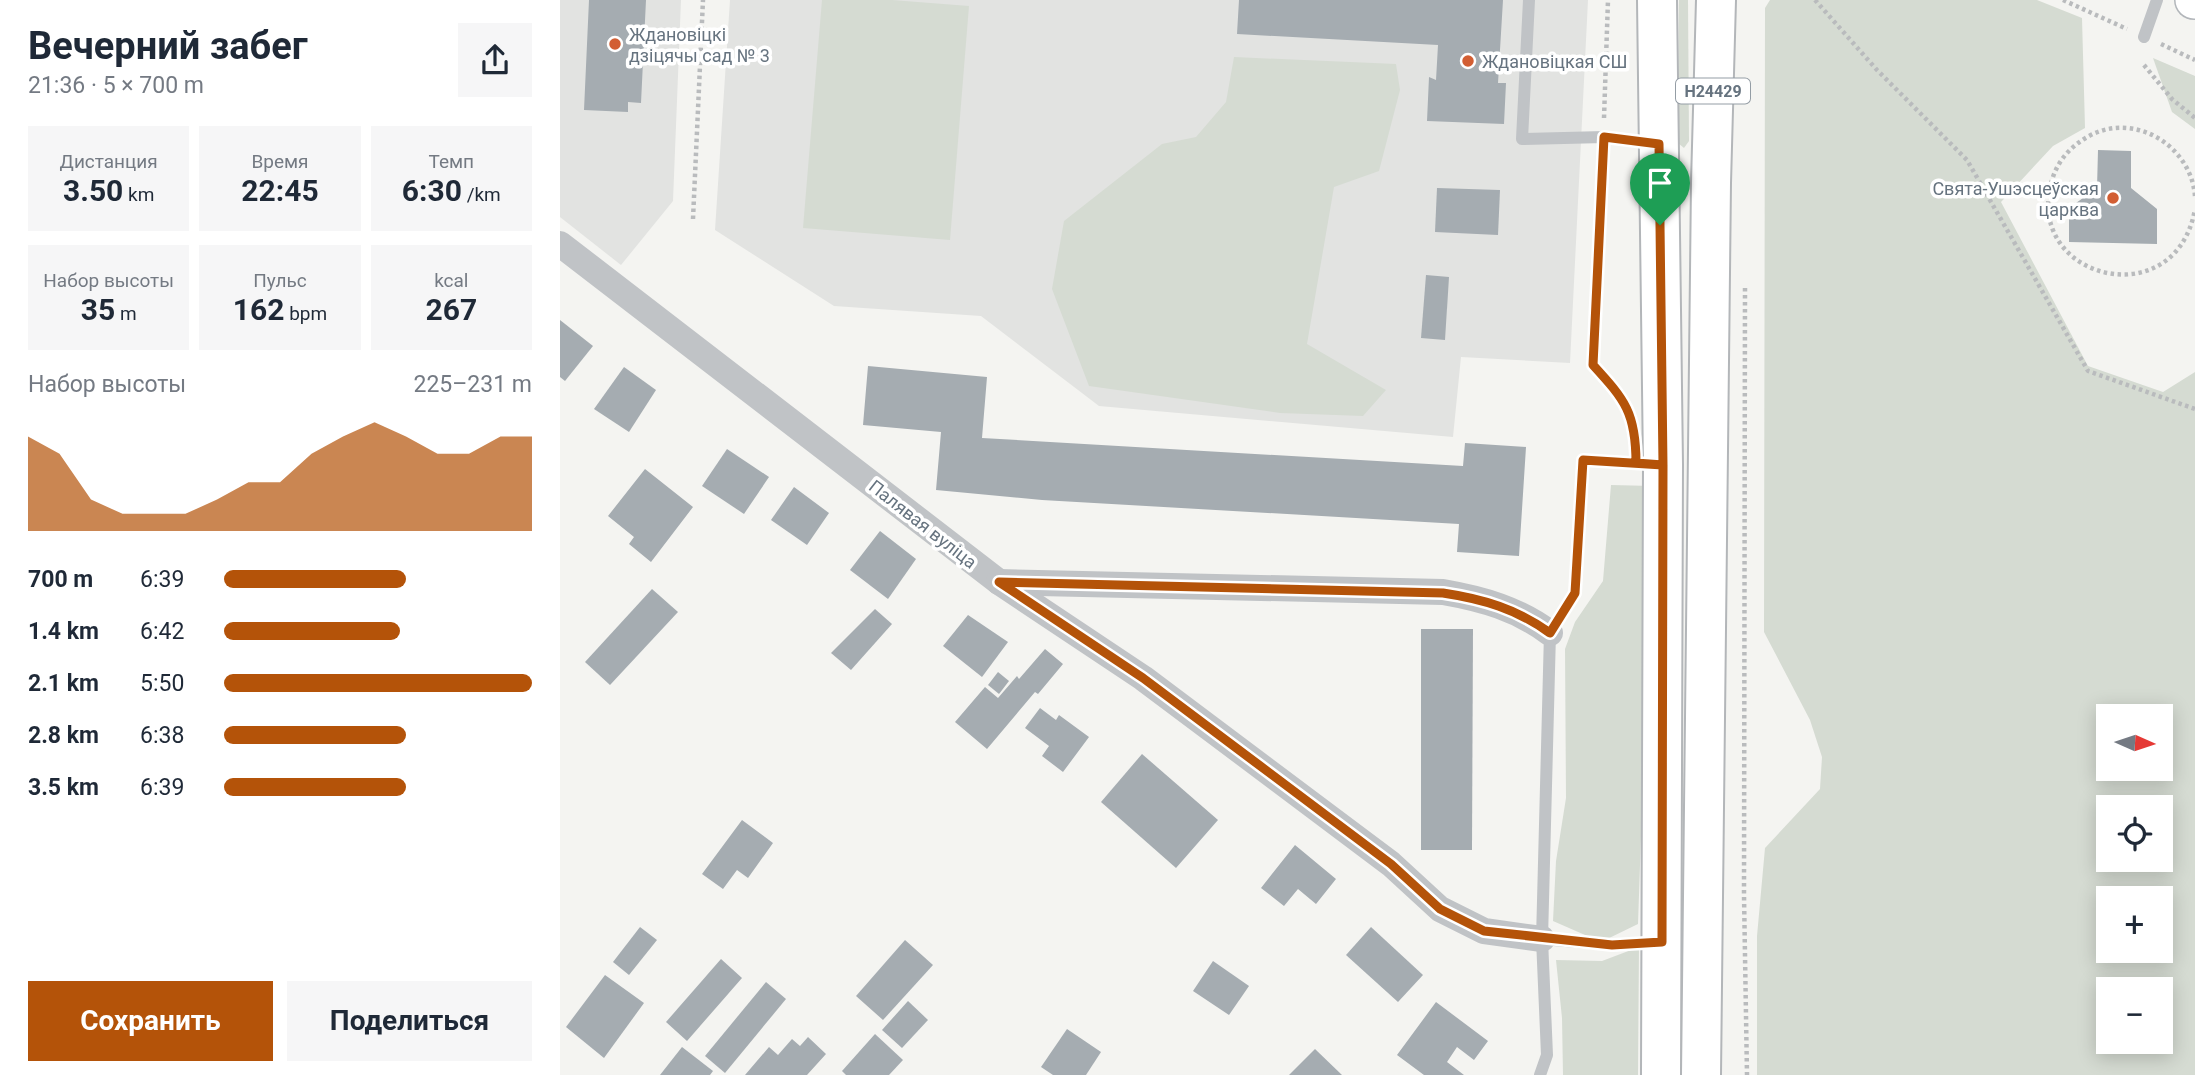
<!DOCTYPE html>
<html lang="ru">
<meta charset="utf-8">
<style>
:root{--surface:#fff;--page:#f6f6f7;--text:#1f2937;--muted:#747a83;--accent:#b45309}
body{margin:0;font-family:Roboto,sans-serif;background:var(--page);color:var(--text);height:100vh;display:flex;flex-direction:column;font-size:26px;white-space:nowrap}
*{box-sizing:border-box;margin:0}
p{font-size:23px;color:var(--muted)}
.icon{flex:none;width:38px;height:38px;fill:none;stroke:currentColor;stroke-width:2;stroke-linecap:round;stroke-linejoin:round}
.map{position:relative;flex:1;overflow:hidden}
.sheet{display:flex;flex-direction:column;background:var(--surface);width:560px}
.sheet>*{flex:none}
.needle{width:46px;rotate:93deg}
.controls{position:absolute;left:1536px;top:704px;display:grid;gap:14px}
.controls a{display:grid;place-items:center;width:77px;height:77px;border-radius:0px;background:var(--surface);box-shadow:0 4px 18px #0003;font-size:35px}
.pin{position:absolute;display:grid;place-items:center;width:60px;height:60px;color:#fff;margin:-72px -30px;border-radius:50% 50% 50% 0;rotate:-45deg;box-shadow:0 0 7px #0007}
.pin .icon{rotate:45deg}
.round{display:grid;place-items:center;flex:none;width:74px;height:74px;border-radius:0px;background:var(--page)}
.head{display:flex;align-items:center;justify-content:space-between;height:119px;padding:0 28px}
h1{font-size:38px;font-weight:700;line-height:52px}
.figures{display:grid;grid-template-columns:repeat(3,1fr);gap:10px;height:119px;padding:7px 28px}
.figures div{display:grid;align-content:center;border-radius:0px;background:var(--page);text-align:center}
.figures b{font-size:30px;font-weight:700}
.figures small{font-size:19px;font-weight:400}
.figures p{font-size:19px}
.chart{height:196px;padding:14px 28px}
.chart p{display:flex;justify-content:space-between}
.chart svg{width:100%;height:126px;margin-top:7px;fill:var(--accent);opacity:.7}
.cta{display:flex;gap:14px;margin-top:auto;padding:14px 28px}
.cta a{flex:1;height:80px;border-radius:0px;background:var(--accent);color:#fff;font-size:28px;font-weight:700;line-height:80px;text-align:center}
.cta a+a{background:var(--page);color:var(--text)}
ul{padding:0 28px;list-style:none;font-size:23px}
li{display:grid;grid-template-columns:112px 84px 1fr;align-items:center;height:52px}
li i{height:18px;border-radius:9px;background:var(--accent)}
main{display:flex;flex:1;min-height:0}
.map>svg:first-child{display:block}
.built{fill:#e2e3e1}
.green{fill:#d5dbd2;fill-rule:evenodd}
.building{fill:#a5acb1}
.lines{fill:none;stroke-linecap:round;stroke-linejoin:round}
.secondary-casing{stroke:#b2b6ba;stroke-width:40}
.primary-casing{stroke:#b3b6b9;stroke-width:42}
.path{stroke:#b9bbbd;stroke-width:4.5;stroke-dasharray:3.5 3.5;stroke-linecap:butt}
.lane{stroke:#c0c3c6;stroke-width:12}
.street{stroke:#c0c3c6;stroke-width:26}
.secondary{stroke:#fff;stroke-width:37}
.primary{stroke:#fff;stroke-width:38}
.route-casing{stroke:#fff;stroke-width:14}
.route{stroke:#b45309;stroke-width:9}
.poi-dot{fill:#d25e33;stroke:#fff;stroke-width:2.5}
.labels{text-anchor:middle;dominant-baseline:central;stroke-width:7;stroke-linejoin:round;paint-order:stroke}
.shield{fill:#fff;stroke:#949da5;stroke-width:2}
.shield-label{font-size:16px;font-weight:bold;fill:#66737f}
.poi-label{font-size:18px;fill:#66737f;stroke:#fff;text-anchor:start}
.street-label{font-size:18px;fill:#66737f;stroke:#fff}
</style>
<main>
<section class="sheet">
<div class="head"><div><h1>Вечерний забег</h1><p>21:36 · 5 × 700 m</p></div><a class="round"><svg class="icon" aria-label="share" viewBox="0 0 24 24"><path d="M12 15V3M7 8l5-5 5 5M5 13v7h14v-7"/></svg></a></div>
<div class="figures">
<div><p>Дистанция</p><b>3.50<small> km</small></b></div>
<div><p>Время</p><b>22:45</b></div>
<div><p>Темп</p><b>6:30<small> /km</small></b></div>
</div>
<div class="figures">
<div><p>Набор высоты</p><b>35<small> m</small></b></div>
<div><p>Пульс</p><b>162<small> bpm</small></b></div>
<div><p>kcal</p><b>267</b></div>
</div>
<div class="chart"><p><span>Набор высоты</span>225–231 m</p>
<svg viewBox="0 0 160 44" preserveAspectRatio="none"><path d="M0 44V11L10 17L20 33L30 38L40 38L50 38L60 33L70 27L80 27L90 17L100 11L110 6L120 11L130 17L140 17L150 11L160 11V44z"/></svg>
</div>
<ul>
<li><b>700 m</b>6:39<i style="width:59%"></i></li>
<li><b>1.4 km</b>6:42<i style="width:57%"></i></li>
<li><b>2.1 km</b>5:50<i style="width:100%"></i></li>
<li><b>2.8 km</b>6:38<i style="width:59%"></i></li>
<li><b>3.5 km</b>6:39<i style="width:59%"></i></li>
</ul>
<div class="cta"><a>Сохранить</a><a>Поделиться</a></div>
</section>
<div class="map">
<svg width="1635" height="1075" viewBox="0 0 1635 1075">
<rect width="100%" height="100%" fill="#f4f4f1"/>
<g class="built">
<path d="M0,0H121L113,201L61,265L0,217Z"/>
<path d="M170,0H1028L1010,363L901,357L893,437L539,406L421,316L274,306L155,230Z"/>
</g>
<g class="green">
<path d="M262,0H332L409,6L390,240L243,228Z"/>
<path d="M1119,0H1128L1129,141L1124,148L1118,143Z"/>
<path d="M1210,0H1477L1522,18L1525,128L1493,146L1441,202L1528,366L1603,392L1635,372V1075H1197V936L1205,848L1260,789L1262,757L1250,720L1204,632L1205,8ZM1549,716H1601V768H1549ZM1549,807H1601V859H1549ZM1549,898H1601V950H1549ZM1549,989H1601V1041H1549Z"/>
<path d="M674,57L836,64L840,90L819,171L774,187L747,344L826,390L803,416L720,413L529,386L492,289L504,221L602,144L636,137L666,102Z"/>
<path d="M1593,58L1635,76V129L1612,112Z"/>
<path d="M1051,485L1093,486L1078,924L1041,942L993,921L996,861L1006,798L1005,649L1015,622L1043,581Z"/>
<path d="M1079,947L1078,1075H1003L1002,1018L996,960L1042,961Z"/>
</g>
<g class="building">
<path d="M29,0H86L81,103L68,102V112L24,110Z"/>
<path d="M679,0H943L938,83H946L944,124L867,121L869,77L876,80L878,45L677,34Z"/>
<path d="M1538,150L1571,151V188L1597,209V244L1509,242V208L1537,188Z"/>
<path d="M877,188L940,190L938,235L875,232Z"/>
<path d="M866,275L889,277L885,340L861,338Z"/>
<path d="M0,320L33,346L5,381L0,377Z"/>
<path d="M308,366L427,377L422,438L903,466L905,443L966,447L959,556L897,552L899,524L482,500L376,490L381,432L303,425Z"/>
<path d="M64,367L96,390L69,432L34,409Z"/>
<path d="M167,449L209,477L184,514L142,486Z"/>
<path d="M85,469L133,507L91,562L69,544L74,537L48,516Z"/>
<path d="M234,487L269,513L247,545L211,520Z"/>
<path d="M320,531L356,559L328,599L290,570Z"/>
<path d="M92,589L118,612L50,685L25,662Z"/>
<path d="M315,609L332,624L291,670L271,653Z"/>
<path d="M408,615L448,642L422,677L383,646Z"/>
<path d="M861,629H913L912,850H861Z"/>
<path d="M485,649L503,664L478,694L475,692L427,749L395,722L425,687L438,698L457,676L459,679Z"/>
<path d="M438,672L449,681L439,694L428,685Z"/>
<path d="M480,708L496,720L499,715L529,737L503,772L482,756L489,746L465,728Z"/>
<path d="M582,754L658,820L616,868L541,802Z"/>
<path d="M182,820L213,843L188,878L177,870L163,889L142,874Z"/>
<path d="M735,845L776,879L756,904L738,889L724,906L701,888Z"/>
<path d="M80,927L97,940L69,975L53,962Z"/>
<path d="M811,927L863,975L838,1002L786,955Z"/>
<path d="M345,940L373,965L323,1020L296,996Z"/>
<path d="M161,959L182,978L127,1041L106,1022Z"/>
<path d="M653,961L689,986L669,1015L633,991Z"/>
<path d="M45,975L84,1003L44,1058L6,1027Z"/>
<path d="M206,982L226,999L165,1073L145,1056Z"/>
<path d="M348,1001L368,1020L342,1048L322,1030Z"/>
<path d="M876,1002L928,1041L914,1060L897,1047L887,1062L904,1075H864L837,1055Z"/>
<path d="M507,1029L541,1052L526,1075H493L481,1067Z"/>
<path d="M315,1034L343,1060L329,1075H286L282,1071Z"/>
<path d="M248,1037L266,1054L247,1075H185L209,1047L218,1055L232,1039L240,1046Z"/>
<path d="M122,1047L153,1071L150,1075H100Z"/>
<path d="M755,1049L782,1075H729Z"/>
</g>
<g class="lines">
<defs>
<path id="secondary" d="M1634,0H1635"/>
<g id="primary">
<path d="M1097,0L1103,465L1101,1075"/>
<path d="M1141,1075L1151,183L1156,0"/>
</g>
</defs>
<use href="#secondary" class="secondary-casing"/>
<use href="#primary" class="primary-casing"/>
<g class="path">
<path d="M1255,0L1317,70L1407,160L1528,371L1635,409"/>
<path d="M1503,0L1567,29"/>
<path d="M1601,44L1635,60"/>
<path d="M1584,65L1612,99L1635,118"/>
<path d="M1044,118L1048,0"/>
<path d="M1043,155L1033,365L1066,402L1068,410"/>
<path d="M1635,196C1631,146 1575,111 1529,136C1511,146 1498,160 1492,180C1462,279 1616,318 1635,209"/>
<path d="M133,219L143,0"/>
<path d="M1185,288L1184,895L1187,1075"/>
</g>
<g class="lane">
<path d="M969,0L962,139L1044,137L1095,144"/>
<path d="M1584,37L1597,0"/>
<path d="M1097,943L1052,945L982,939L990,633L1015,593L1023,460L1100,465"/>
<path d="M980,1075L987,1055L982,939"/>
</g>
<g class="street">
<path d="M0,244L439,582L583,678L831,864L880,909L924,931L982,939"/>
<path d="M439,582L883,592C923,599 958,609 990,633"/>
</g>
<use href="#secondary" class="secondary"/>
<use href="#primary" class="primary"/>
</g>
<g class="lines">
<defs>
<path id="route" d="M1100,225L1103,465L1023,460L1015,593L990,633C957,609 923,599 883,593L439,582L583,678L831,864L880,909L924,931L1052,945L1102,942L1103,465L1076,463C1076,413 1065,400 1033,365L1044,137L1099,144L1100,225"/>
</defs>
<use href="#route" class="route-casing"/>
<use href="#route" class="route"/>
</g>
<g class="poi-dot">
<circle cx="55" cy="44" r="7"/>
<circle cx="908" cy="61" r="7"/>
<circle cx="1553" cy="198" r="7"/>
</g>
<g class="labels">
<rect class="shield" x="1116" y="78.5" width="74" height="25" rx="5"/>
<g class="shield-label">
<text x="1153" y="91">Н24429</text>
</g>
<g class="poi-label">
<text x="69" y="34">Ждановіцкі<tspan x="69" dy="21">дзіцячы сад № 3</tspan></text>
<text x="922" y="61">Ждановіцкая СШ</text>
<text x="1539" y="188" text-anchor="end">Свята-Ушэсцеўская<tspan x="1539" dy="21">царква</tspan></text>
</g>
<g class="street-label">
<text transform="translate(363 524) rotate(38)">Палявая вуліца</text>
</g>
</g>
</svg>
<div class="controls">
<a><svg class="needle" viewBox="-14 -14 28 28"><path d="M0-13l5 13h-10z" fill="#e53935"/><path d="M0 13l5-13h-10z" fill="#747a83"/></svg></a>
<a><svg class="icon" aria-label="locate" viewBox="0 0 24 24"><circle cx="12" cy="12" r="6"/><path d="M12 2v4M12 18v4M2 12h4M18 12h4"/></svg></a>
<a>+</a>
<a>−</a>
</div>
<div class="pin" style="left:1100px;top:225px;background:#1e9e55"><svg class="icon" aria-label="arrive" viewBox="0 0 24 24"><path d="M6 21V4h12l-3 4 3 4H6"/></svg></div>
</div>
</main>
